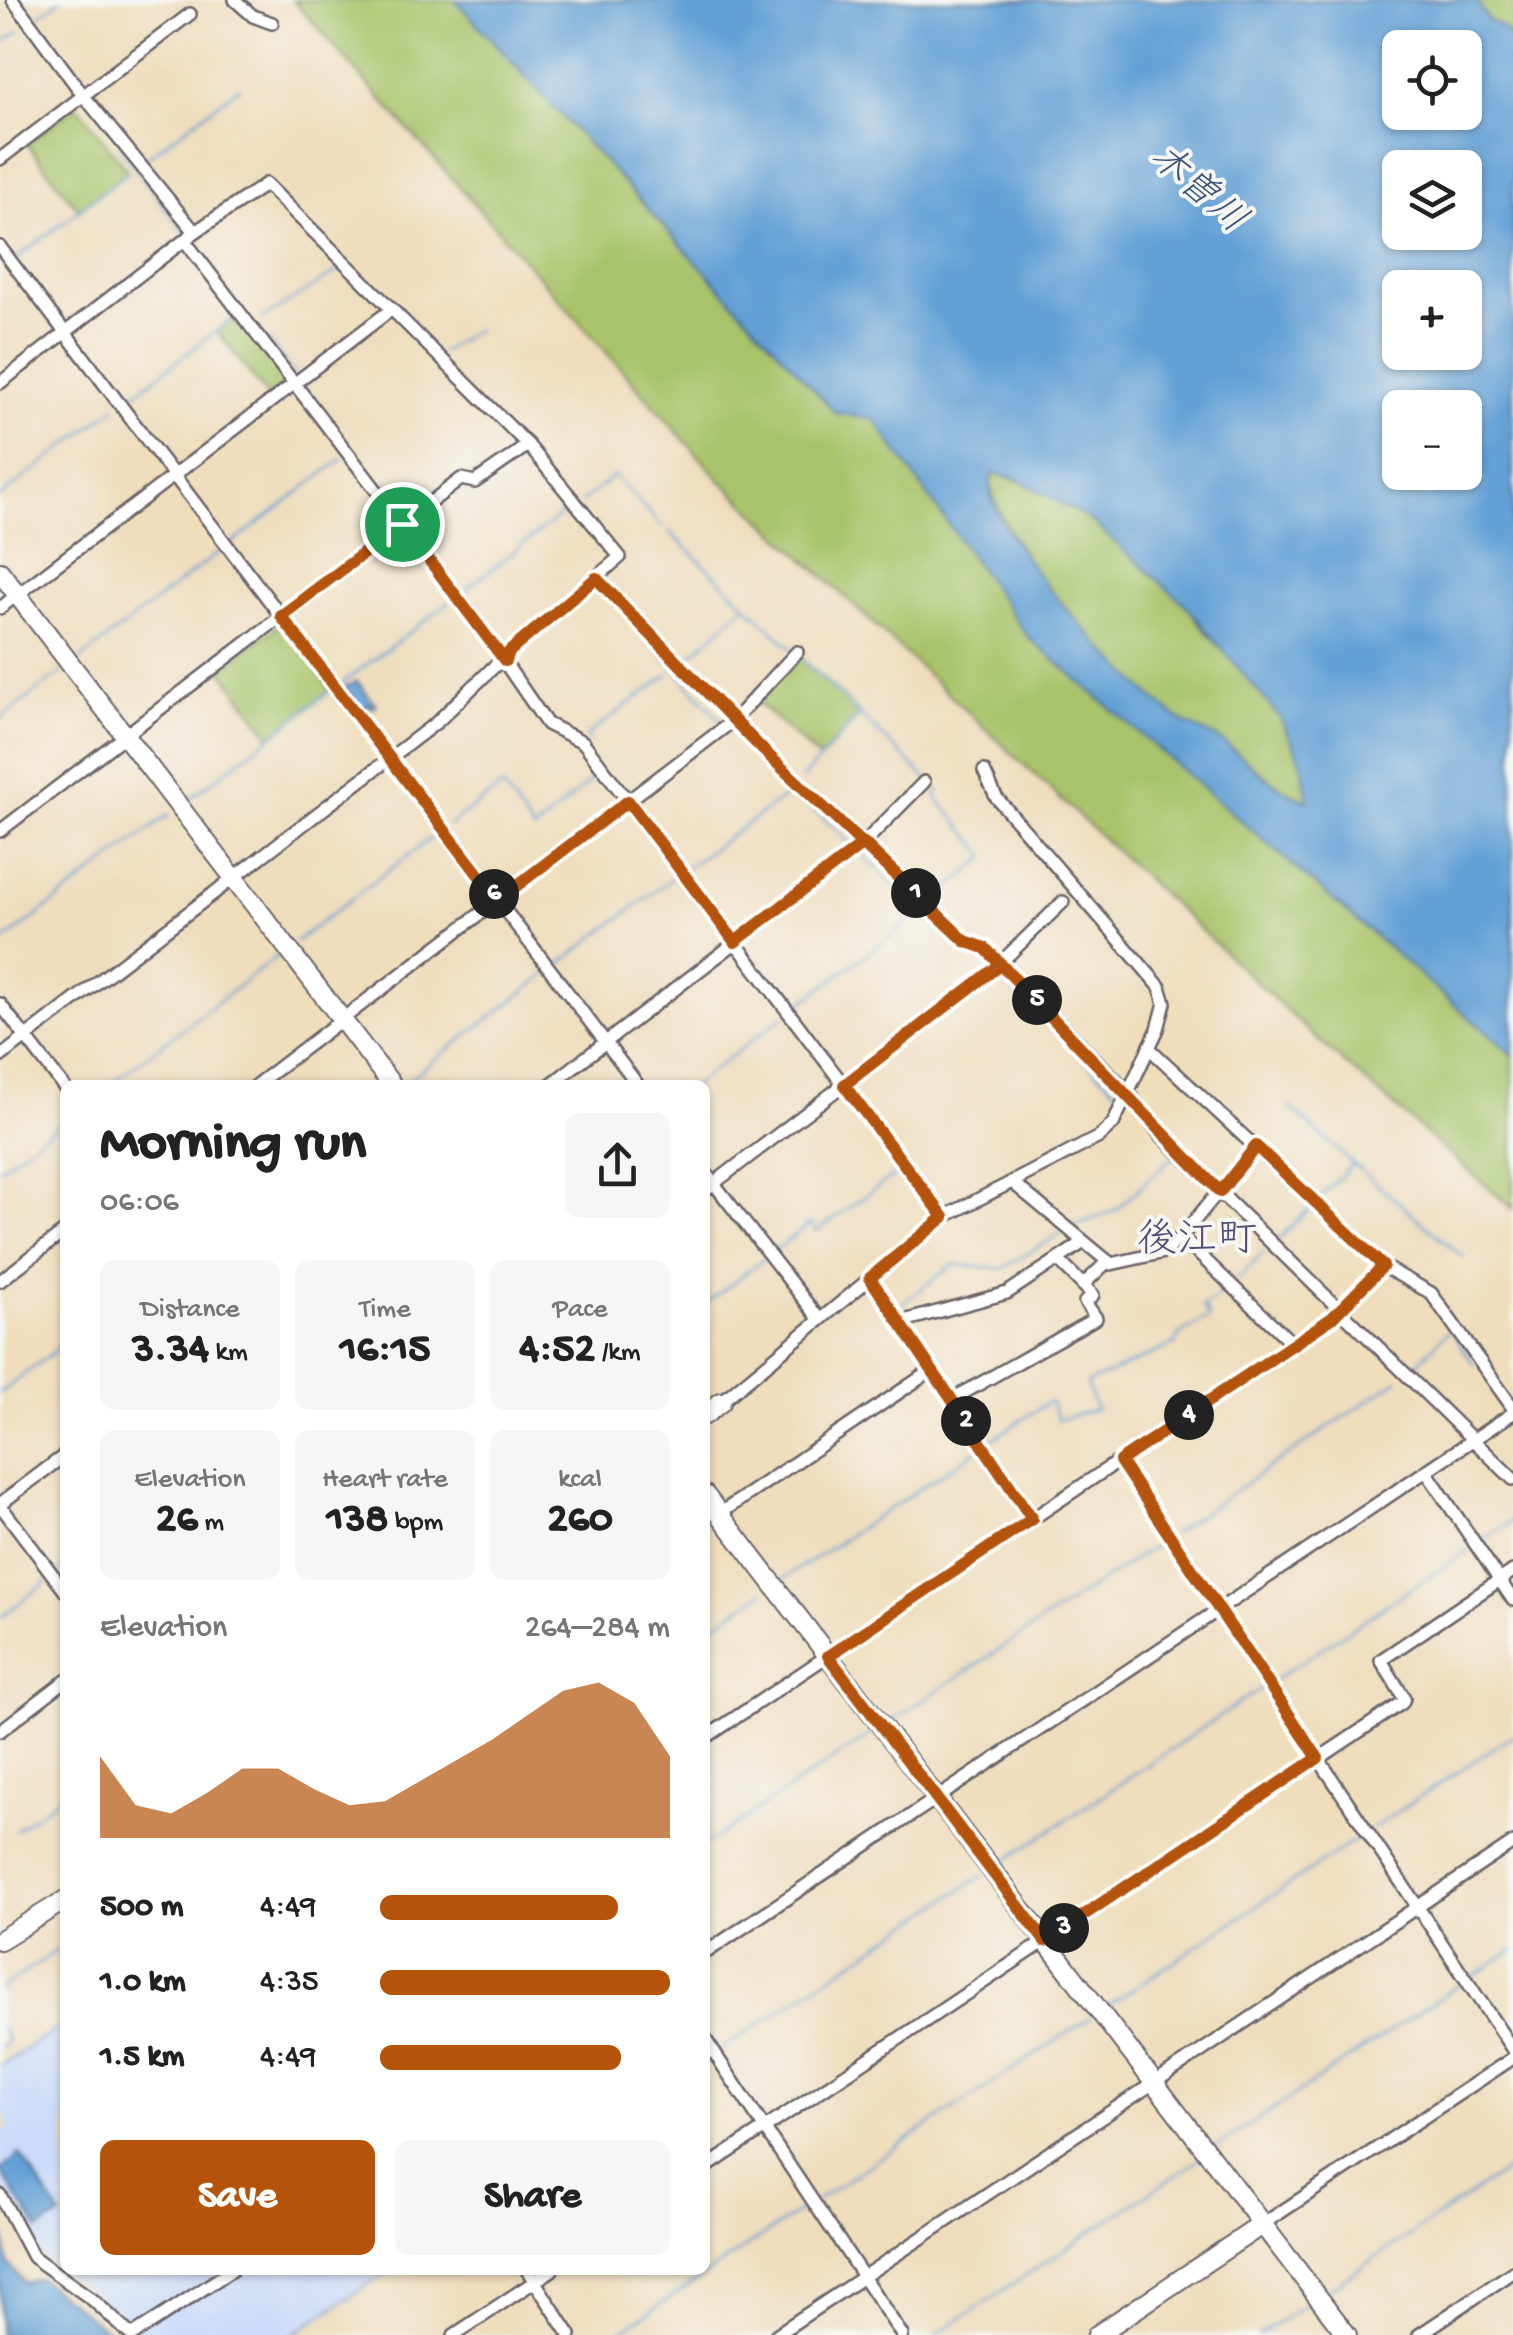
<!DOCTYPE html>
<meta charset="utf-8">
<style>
:root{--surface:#fff;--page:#f6f6f6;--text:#222;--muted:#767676;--accent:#b45309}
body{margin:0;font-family:"Gochi Hand","Klee One",sans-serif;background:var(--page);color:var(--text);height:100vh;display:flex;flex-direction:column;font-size:38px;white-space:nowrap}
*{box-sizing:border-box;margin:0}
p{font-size:32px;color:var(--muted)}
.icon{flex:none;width:55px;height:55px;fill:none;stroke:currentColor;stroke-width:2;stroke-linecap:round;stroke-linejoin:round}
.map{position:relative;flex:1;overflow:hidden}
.sheet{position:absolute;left:60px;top:1080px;width:650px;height:1195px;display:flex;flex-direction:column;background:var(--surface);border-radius:15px;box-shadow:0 2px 8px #0004}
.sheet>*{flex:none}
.buttons{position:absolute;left:1382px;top:30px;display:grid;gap:20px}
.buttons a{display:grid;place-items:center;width:100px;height:100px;border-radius:15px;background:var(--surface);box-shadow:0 2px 8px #0004;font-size:50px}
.pin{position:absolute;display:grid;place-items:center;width:85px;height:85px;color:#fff;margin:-42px;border:5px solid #fff;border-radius:50%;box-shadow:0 2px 10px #0007}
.km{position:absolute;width:50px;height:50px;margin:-25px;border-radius:50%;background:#222;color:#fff;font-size:28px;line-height:50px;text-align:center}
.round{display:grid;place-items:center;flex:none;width:105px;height:105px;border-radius:15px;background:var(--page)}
.summary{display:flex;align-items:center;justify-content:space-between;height:170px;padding:0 40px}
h1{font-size:55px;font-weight:700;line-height:75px}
.metrics{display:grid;grid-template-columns:repeat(3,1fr);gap:15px;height:170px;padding:10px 40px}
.metrics div{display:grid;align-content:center;border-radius:15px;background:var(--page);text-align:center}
.metrics b{font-size:42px;font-weight:700}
.metrics small{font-size:28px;font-weight:400}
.metrics p{font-size:28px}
.chart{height:280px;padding:20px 40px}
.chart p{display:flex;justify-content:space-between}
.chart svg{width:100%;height:180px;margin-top:10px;fill:var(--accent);opacity:.7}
.primary-button{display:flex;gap:20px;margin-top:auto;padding:20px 40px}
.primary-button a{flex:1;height:115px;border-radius:15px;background:var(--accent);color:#fff;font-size:40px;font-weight:700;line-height:115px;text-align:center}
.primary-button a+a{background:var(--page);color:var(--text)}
ul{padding:0 40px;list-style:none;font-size:32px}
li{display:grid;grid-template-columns:160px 120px 1fr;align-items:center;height:75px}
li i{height:25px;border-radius:12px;background:var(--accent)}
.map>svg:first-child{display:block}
.built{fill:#cbdbf9}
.green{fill:#a8c369;stroke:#657252;stroke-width:2.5}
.water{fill:#64a0d5;stroke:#436188;stroke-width:2.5;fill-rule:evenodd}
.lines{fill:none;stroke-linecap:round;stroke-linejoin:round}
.stream{stroke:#64a0d5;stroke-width:2.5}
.street-casing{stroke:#6a6368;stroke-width:16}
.secondary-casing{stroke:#6a6368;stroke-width:22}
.street{stroke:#fff;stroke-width:11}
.secondary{stroke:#fff;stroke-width:18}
.route-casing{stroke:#fff;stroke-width:20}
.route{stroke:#b45309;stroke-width:12}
.labels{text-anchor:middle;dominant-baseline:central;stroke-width:8;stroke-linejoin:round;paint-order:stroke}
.water-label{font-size:38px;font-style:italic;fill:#3c5479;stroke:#f6f6f2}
.quarter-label{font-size:40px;fill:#544c75;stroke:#f6f6f2}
</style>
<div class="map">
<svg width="1513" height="2335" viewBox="0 0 1513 2335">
<rect width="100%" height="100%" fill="#f6f6f2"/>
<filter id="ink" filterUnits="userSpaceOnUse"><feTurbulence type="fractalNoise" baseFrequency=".01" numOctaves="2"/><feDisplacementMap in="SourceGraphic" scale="20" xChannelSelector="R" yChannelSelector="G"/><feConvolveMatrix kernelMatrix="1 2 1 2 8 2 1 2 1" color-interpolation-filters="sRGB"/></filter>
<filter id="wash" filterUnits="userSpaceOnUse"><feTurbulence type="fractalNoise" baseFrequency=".0048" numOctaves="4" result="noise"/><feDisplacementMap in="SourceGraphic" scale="40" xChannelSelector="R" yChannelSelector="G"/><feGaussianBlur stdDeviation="2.25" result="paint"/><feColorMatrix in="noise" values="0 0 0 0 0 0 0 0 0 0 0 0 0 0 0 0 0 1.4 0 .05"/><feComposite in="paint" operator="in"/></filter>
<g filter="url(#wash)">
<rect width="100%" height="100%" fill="#efddbc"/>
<path class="built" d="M65,2025V2270H370L375,2277L288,2335H139L99,2298L37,2254L0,2189V2132L8,2127L0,2107V2068Z"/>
<g class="green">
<path d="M293,0H455L836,413L874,418L1028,637L1513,1055V1209L1318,1040L720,480Z"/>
<path d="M1476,0H1513V39L1500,25L1489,21Z"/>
<path d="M77,105L128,172L79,210L27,144Z"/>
<path d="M238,314L288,382L268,397L217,331Z"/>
<path d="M993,474C1055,483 1144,557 1186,604C1194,614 1200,626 1209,635C1250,678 1310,735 1308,800C1277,791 1250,763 1226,744C1213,733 1192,729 1178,719C1111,669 1045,597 1006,523C999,509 985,486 993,474Z"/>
<path d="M281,623L331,690L271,737L221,669Z"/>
<path d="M800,657L860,714L820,759L756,701Z"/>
</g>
<g class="water">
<path d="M455,0H1476L1489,21L1500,25L1513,39V1055L1028,637L874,419L836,413ZM1400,48H1465V112H1400ZM1400,168H1465V232H1400ZM1400,288H1465V352H1400ZM1400,408H1465V472H1400ZM993,474L1014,477L1090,520L1185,604L1280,718L1301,760L1308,800C1278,793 1250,763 1226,744C1213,733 1192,729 1179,719C1140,691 967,520 993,474Z"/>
<path d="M357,681L376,705L372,708L369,705L362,710L344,687Z"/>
<path d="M20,2154L61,2216L39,2230L0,2171Z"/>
<path d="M0,2214L9,2264L24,2283L39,2278L113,2335H0Z"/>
</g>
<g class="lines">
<g class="stream">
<path d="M35,19L60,0"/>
<path d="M0,45L19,31"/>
<path d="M118,146L186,234"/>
<path d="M146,158L240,87"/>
<path d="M16,259L128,172"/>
<path d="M261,320L341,269"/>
<path d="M268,340L296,377"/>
<path d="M442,352L477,329"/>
<path d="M301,383L315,401"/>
<path d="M124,402L237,315"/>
<path d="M0,497L116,407"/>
<path d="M581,502L614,476L662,526"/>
<path d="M669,531L792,649"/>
<path d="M233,543L342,459"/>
<path d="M466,589L571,507"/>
<path d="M481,619L499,641"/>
<path d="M639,629L722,722"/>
<path d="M800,657L939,791L936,797L987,856L932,903"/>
<path d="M80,660L224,548"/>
<path d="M685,661L746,605"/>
<path d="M341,684L450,602"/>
<path d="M0,719L62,672"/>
<path d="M730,730L853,846"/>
<path d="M589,741L586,736L668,675"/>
<path d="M802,779L860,714"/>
<path d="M189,799L331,690"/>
<path d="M448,826L502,786L534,831L600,772"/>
<path d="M862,854L961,950L977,955L990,969"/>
<path d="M686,868L790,793"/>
<path d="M295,942L439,832"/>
<path d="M0,944L170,814"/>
<path d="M556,967L676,875"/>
<path d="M996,974L1121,1095"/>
<path d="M793,1009L924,911"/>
<path d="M403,1084L546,975"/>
<path d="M109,1085L279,955"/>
<path d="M694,1085L784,1016"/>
<path d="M1290,1107L1353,1164L1320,1197"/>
<path d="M1353,1164L1464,1258"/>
<path d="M0,1168L65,1119"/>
<path d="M1074,1226L1116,1210L1172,1157"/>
<path d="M1277,1241L1310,1208"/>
<path d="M774,1251L811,1223L817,1231L903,1169"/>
<path d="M1234,1283L1264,1252"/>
<path d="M705,1304L764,1259"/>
<path d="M896,1308L954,1264L1002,1269L1065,1231"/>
<path d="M1410,1371L1450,1329L1474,1364"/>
<path d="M0,1393L65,1343"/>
<path d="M987,1443L1050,1401L1058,1420L1096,1409L1086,1384L1175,1344L1179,1335L1209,1317L1203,1307L1228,1289"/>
<path d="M705,1518L709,1515"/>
<path d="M1173,1533L1398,1380"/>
<path d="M1481,1541L1513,1520"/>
<path d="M60,1571L65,1567"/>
<path d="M782,1580L979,1449"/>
<path d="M0,1618L49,1580"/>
<path d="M705,1631L765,1591"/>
<path d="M1271,1682L1472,1548"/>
<path d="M889,1723L1165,1539"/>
<path d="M1373,1828L1513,1735"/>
<path d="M16,1830L65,1793"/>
<path d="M705,1845L873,1733"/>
<path d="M999,1865L1263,1687"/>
<path d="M1471,1978L1513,1950"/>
<path d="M0,1989L65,1945"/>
<path d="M1107,2006L1363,1835"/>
<path d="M0,2025L8,2041L0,2047"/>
<path d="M719,2051L983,1875"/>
<path d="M0,2066L65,2024"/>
<path d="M1215,2148L1462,1983"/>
<path d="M817,2200L1090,2018"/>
<path d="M1326,2291L1513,2166"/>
<path d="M292,2335L390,2270"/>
<path d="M615,2335L809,2205"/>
<path d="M936,2335L1200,2159"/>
<path d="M1259,2335L1309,2302"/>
</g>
</g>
</g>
<g filter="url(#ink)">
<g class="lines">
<defs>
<g id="street">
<path d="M13,0L83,95L195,232"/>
<path d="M235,0L253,16L272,23"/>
<path d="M0,159L190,14"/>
<path d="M185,241L472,615L547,724L583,742L944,1217"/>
<path d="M0,247L638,1085"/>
<path d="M0,383L195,232L266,184L528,445L620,557L510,651L437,722L0,1057"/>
<path d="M597,577L763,750L965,941L985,949L1130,1094L1159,1133L1513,1479"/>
<path d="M0,608L392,309"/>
<path d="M0,831L461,479L475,482L528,445"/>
<path d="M0,1004L65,1088"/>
<path d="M1149,1048L1383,1266L1431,1293L1513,1408"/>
<path d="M256,1085L734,720L797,652"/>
<path d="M550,1085L861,846L924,782"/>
<path d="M705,1172L820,1320"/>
<path d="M1012,1182L1111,1264L1165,1252L1181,1237L1293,1344"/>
<path d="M705,1190L989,974L1063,902"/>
<path d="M1181,1237L1256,1146"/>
<path d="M1058,1260L1083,1285"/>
<path d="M870,1278L1032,1519"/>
<path d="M0,1281L65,1231"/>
<path d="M900,1322L1007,1293L1084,1242"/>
<path d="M951,1400L1096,1318L1085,1302L1093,1295L1083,1285L1108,1261"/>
<path d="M721,1402L944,1217L1099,1137L1113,1124L1158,1029L1165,1003L1160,987L996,797L984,771"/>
<path d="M1120,1461L1513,2050"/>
<path d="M1426,1471L1513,1600"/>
<path d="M0,1504L65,1455"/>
<path d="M0,1505L65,1591"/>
<path d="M719,1514L932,1370"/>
<path d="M0,1731L65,1681"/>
<path d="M705,1738L1332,1318L1383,1266"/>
<path d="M705,1953L1513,1413"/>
<path d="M705,2039L902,2335"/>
<path d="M705,2168L1402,1703L1404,1698L1381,1660L1513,1571"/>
<path d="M0,2195L33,2257L93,2300L131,2335"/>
<path d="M1263,2224L1513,2058"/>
<path d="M527,2270L570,2335"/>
<path d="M133,2335L232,2270"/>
<path d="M454,2335L552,2270"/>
<path d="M776,2335L1513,1843"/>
<path d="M1419,2335L1513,2272"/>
</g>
<g id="secondary">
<path d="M0,572L392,1085"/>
<path d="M705,1415L721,1402"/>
<path d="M705,1495L1347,2335"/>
<path d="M0,1940L65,1900"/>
<path d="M1097,2335L1263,2224"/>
</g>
</defs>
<use href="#street" class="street-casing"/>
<use href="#secondary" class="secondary-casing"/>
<use href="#street" class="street"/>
<use href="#secondary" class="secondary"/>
</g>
</g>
<g class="lines" filter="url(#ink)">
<defs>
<path id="route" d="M402,524L505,661L510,651L596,578L763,750L965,941L985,948L1001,964L844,1085L944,1217L870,1278L1032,1519L828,1656L1045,1941L1318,1758L1120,1461L1332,1318L1383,1266L1256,1146L1220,1192L985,948L965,941L864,843L735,942L628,801L498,900L281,616L402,524"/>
</defs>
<use href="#route" class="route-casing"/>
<use href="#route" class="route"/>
</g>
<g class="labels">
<g class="water-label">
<text transform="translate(1196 191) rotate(41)">木曽川</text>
</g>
<g class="quarter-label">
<text x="1197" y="1242">後江町</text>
</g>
</g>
</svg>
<div class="buttons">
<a><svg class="icon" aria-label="locate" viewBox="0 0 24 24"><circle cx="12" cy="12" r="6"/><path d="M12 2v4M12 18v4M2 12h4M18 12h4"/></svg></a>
<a><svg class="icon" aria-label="layers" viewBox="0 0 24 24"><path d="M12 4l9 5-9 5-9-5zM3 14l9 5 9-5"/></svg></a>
<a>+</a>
<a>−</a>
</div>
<div class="pin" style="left:402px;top:524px;background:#1e9e55"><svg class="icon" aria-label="arrive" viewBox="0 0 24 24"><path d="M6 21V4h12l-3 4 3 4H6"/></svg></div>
<b class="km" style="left:916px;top:893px">1</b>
<b class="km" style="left:966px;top:1421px">2</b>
<b class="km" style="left:1064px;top:1928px">3</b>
<b class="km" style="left:1189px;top:1415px">4</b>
<b class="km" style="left:1037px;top:1000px">5</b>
<b class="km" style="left:494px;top:894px">6</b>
<section class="sheet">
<div class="summary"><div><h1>Morning run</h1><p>06:06</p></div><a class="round"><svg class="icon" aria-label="share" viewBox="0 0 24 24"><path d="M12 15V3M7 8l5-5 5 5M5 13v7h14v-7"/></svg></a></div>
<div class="metrics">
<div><p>Distance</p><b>3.34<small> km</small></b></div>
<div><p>Time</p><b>16:15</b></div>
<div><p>Pace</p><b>4:52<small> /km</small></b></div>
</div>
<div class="metrics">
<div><p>Elevation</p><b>26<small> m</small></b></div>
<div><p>Heart rate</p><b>138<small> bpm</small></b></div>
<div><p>kcal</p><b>260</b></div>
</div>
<div class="chart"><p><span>Elevation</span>264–284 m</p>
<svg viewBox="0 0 160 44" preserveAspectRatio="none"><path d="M0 44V24L10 36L20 38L30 33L40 27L50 27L60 32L70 36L80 35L90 30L100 25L110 20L120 14L130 8L140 6L150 11L160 24V44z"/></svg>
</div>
<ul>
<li><b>500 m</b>4:49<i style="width:82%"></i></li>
<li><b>1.0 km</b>4:35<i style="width:100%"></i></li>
<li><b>1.5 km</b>4:49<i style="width:83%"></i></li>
</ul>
<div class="primary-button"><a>Save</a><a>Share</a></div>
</section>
</div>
